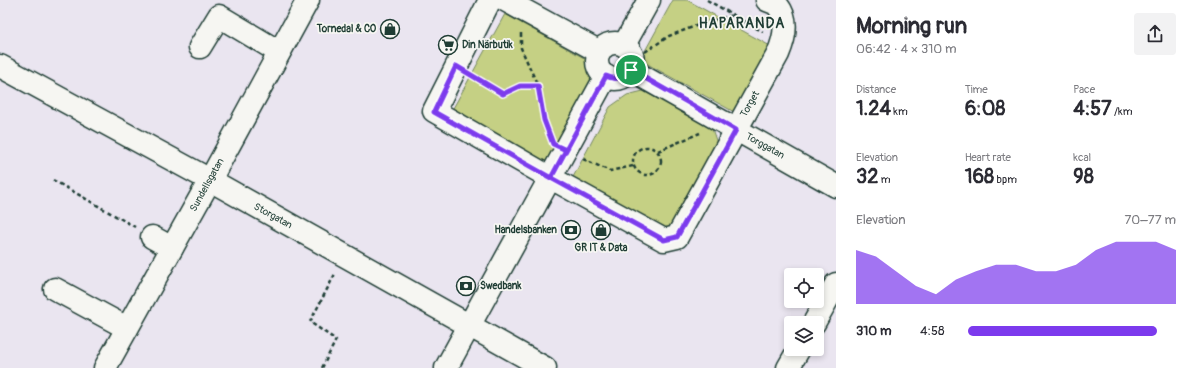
<!DOCTYPE html>
<meta charset="utf-8">
<style>
:root{--surface:#fff;--page:#f2f2f3;--text:#2b2b33;--muted:#7c7c81;--accent:#7c3aed}
body{margin:0;font-family:Pangolin,sans-serif;background:var(--page);color:var(--text);height:100vh;display:flex;flex-direction:column;font-size:15px;white-space:nowrap}
*{box-sizing:border-box;margin:0}
p{font-size:13px;color:var(--muted)}
.icon{flex:none;width:22px;height:22px;fill:none;stroke:currentColor;stroke-width:2;stroke-linecap:round;stroke-linejoin:round}
.map{position:relative;flex:1;overflow:hidden}
.drawer{display:flex;flex-direction:column;background:var(--surface);width:360px}
.drawer>*{flex:none}
.tools{position:absolute;left:784px;top:268px;display:grid;gap:8px}
.tools a{display:grid;place-items:center;width:40px;height:40px;border-radius:4px;background:var(--surface);box-shadow:0 2px 6px #0003;font-size:20px}
.pin{position:absolute;display:grid;place-items:center;width:34px;height:34px;color:#fff;margin:-17px;border:2px solid #fff;border-radius:50%;box-shadow:0 1px 4px #0007}
.round{display:grid;place-items:center;flex:none;width:42px;height:42px;border-radius:4px;background:var(--page)}
.head{display:flex;align-items:center;justify-content:space-between;height:68px;padding:0 20px}
h1{font-size:22px;font-weight:700;line-height:30px}
.figures{display:grid;grid-template-columns:repeat(3,1fr);gap:6px;height:68px;padding:4px 20px}
.figures div{display:grid;align-content:center}
.figures b{font-size:20px;font-weight:700}
.figures small{font-size:11px;font-weight:400}
.figures p{font-size:11px}
.chart{height:112px;padding:8px 20px}
.chart p{display:flex;justify-content:space-between}
.chart svg{width:100%;height:72px;margin-top:4px;fill:var(--accent);opacity:.7}
ul{padding:0 20px;list-style:none;font-size:13px}
li{display:grid;grid-template-columns:64px 48px 1fr;align-items:center;height:30px}
li i{height:10px;border-radius:5px;background:var(--accent)}
main{display:flex;flex:1;min-height:0}
.map>svg:first-child{display:block}
.green{fill:#c5d084;stroke:#72865c}
.lines{fill:none;stroke-linecap:round;stroke-linejoin:round}
.minor-casing{stroke:#1f3d34;stroke-width:25}
.path{stroke:#1f3d34;stroke-width:2.5;stroke-dasharray:4 3;stroke-linecap:butt}
.minor{stroke:#f6f6f2;stroke-width:22}
.route-casing{stroke:#fff;stroke-width:8}
.route{stroke:#7c3aed;stroke-width:5}
.labels{text-anchor:middle;dominant-baseline:central;stroke-width:3.5;stroke-linejoin:round;paint-order:stroke}
.poi-label{font-size:10px;font-weight:bold;fill:#1f3d34;stroke:#f6f6f2;text-anchor:end}
.street-label{font-size:10px;fill:#1f3d34;stroke:#f6f6f2}
.district-label{font-size:14px;font-weight:bold;letter-spacing:1px;fill:#1f3d34;stroke:#f6f6f2}
</style>
<main>
<div class="map">
<svg width="836" height="368" viewBox="0 0 836 368">
<rect width="100%" height="100%" fill="#eae5f0"/>
<filter id="ink" filterUnits="userSpaceOnUse"><feTurbulence type="fractalNoise" baseFrequency=".025" numOctaves="2"/><feDisplacementMap in="SourceGraphic" scale="8" xChannelSelector="R" yChannelSelector="G"/><feConvolveMatrix kernelMatrix="1 2 1 2 8 2 1 2 1" color-interpolation-filters="sRGB"/></filter>
<g filter="url(#ink)">
<g class="green">
<path d="M673,0H687L772,47L736,113L640,60Z"/>
<path d="M505,14L586,59L592,75V90L545,164L451,112Z"/>
<path d="M643,91L711,126L718,146L675,221L665,230L571,181L610,107L627,95Z"/>
</g>
<g class="lines">
<defs>
<g id="minor">
<path d="M490,0L434,111L551,178L664,240L677,237L778,54C784,40 789,20 778,6C776,3 771,2 767,0"/>
<path d="M505,0L600,52"/>
<circle cx="615" cy="61" r="18"/>
<path d="M624,45L649,0"/>
<path d="M200,47L219,16L279,52"/>
<path d="M0,66L210,180L545,368"/>
<path d="M631,70L836,186"/>
<path d="M152,237L172,248"/>
<path d="M55,289L127,328"/>
<path d="M814,323L836,284"/>
<path d="M105,368L210,180L308,0"/>
<path d="M446,368L606,76"/>
<path d="M788,368L799,349"/>
</g>
</defs>
<use href="#minor" class="minor-casing"/>
<g class="path">
<path d="M707,0L763,32"/>
<path d="M521,33V48L538,86L544,120L550,135"/>
<path d="M645,52L669,36L709,21L734,15"/>
<path d="M473,76L503,94L520,85L538,86"/>
<circle cx="647" cy="161" r="14"/>
<path d="M658,151L700,133"/>
<path d="M583,159L610,171L633,166"/>
<path d="M53,180L135,227"/>
<path d="M322,368L336,340L310,322L335,274"/>
</g>
<use href="#minor" class="minor"/>
</g>
</g>
<g class="lines" filter="url(#ink)">
<defs>
<path id="route" d="M631,70C624,78 616,81 606,76L551,178L434,112L456,66L503,94L520,86H538L544,120L553,144L566,150L551,178L664,240L677,237L736,130L631,70"/>
</defs>
<use href="#route" class="route-casing"/>
<use href="#route" class="route"/>
</g>
<defs>
<symbol id="shop-ring" viewBox="-11 -11 22 22"><circle r="9.5" fill="#f6f6f2" stroke="#1f3d34" stroke-width="1.5"/><path d="M-5-2.5h2.3a2.7 3.5 0 0 1 5.4 0H5L5.5 6h-11ZM-1.5-2.5h3a1.5 2.3 0 0 0-3 0Z" fill="#1f3d34"/></symbol>
<symbol id="supermarket-ring" viewBox="-11 -11 22 22"><circle r="9.5" fill="#f6f6f2" stroke="#1f3d34" stroke-width="1.5"/><path d="M-6-5.5h2.5l.6 2H6L4.5 2H-2.5L-4.4-4H-6ZM-1.5 3.2a1.3 1.3 0 1 0 .1 0ZM3 3.2a1.3 1.3 0 1 0 .1 0Z" fill="#1f3d34"/></symbol>
<symbol id="bank-ring" viewBox="-11 -11 22 22"><circle r="9.5" fill="#f6f6f2" stroke="#1f3d34" stroke-width="1.5"/><path d="M-6-4H6V4H-6ZM0-2.3a2.3 2.3 0 1 0 0 4.6a2.3 2.3 0 1 0 0-4.6Z" fill="#1f3d34"/></symbol>
</defs>
<g fill-rule="evenodd">
<use href="#shop-ring" x="379" y="18" width="22" height="22"/>
<use href="#supermarket-ring" x="437" y="34" width="22" height="22"/>
<use href="#bank-ring" x="560" y="219" width="22" height="22"/>
<use href="#shop-ring" x="590" y="219" width="22" height="22"/>
<use href="#bank-ring" x="455" y="275" width="22" height="22"/>
</g>
<g class="labels">
<g class="poi-label">
<text x="376" y="29">Tornedal &amp; CO</text>
<text x="462" y="45" text-anchor="start">Din Närbutik</text>
<text x="557" y="230">Handelsbanken</text>
<text x="601" y="248" text-anchor="middle">GR IT &amp; Data</text>
<text x="480" y="286" text-anchor="start">Swedbank</text>
</g>
<g class="street-label">
<text transform="translate(750 104) rotate(-60)">Torget</text>
<text transform="translate(765 146) rotate(29)">Torggatan</text>
<text transform="translate(207 185) rotate(-61)">Sundellsgatan</text>
<text transform="translate(273 216) rotate(29)">Storgatan</text>
</g>
<g class="district-label">
<text x="742" y="23">HAPARANDA</text>
</g>
</g>
</svg>
<div class="tools">
<a><svg class="icon" aria-label="locate" viewBox="0 0 24 24"><circle cx="12" cy="12" r="6"/><path d="M12 2v4M12 18v4M2 12h4M18 12h4"/></svg></a>
<a><svg class="icon" aria-label="layers" viewBox="0 0 24 24"><path d="M12 4l9 5-9 5-9-5zM3 14l9 5 9-5"/></svg></a>
</div>
<div class="pin" style="left:631px;top:70px;background:#1e9e55"><svg class="icon" aria-label="arrive" viewBox="0 0 24 24"><path d="M6 21V4h12l-3 4 3 4H6"/></svg></div>
</div>
<section class="drawer">
<div class="head"><div><h1>Morning run</h1><p>06:42 · 4 × 310 m</p></div><a class="round"><svg class="icon" aria-label="share" viewBox="0 0 24 24"><path d="M12 15V3M7 8l5-5 5 5M5 13v7h14v-7"/></svg></a></div>
<div class="figures">
<div><p>Distance</p><b>1.24<small> km</small></b></div>
<div><p>Time</p><b>6:08</b></div>
<div><p>Pace</p><b>4:57<small> /km</small></b></div>
</div>
<div class="figures">
<div><p>Elevation</p><b>32<small> m</small></b></div>
<div><p>Heart rate</p><b>168<small> bpm</small></b></div>
<div><p>kcal</p><b>98</b></div>
</div>
<div class="chart"><p><span>Elevation</span>70–77 m</p>
<svg viewBox="0 0 160 44" preserveAspectRatio="none"><path d="M0 44V11L10 15L20 24L30 33L40 38L50 29L60 24L70 20L80 20L90 24L100 24L110 20L120 11L130 6L140 6L150 6L160 11V44z"/></svg>
</div>
<ul>
<li><b>310 m</b>4:58<i style="width:91%"></i></li>
</ul>
</section>
</main>
